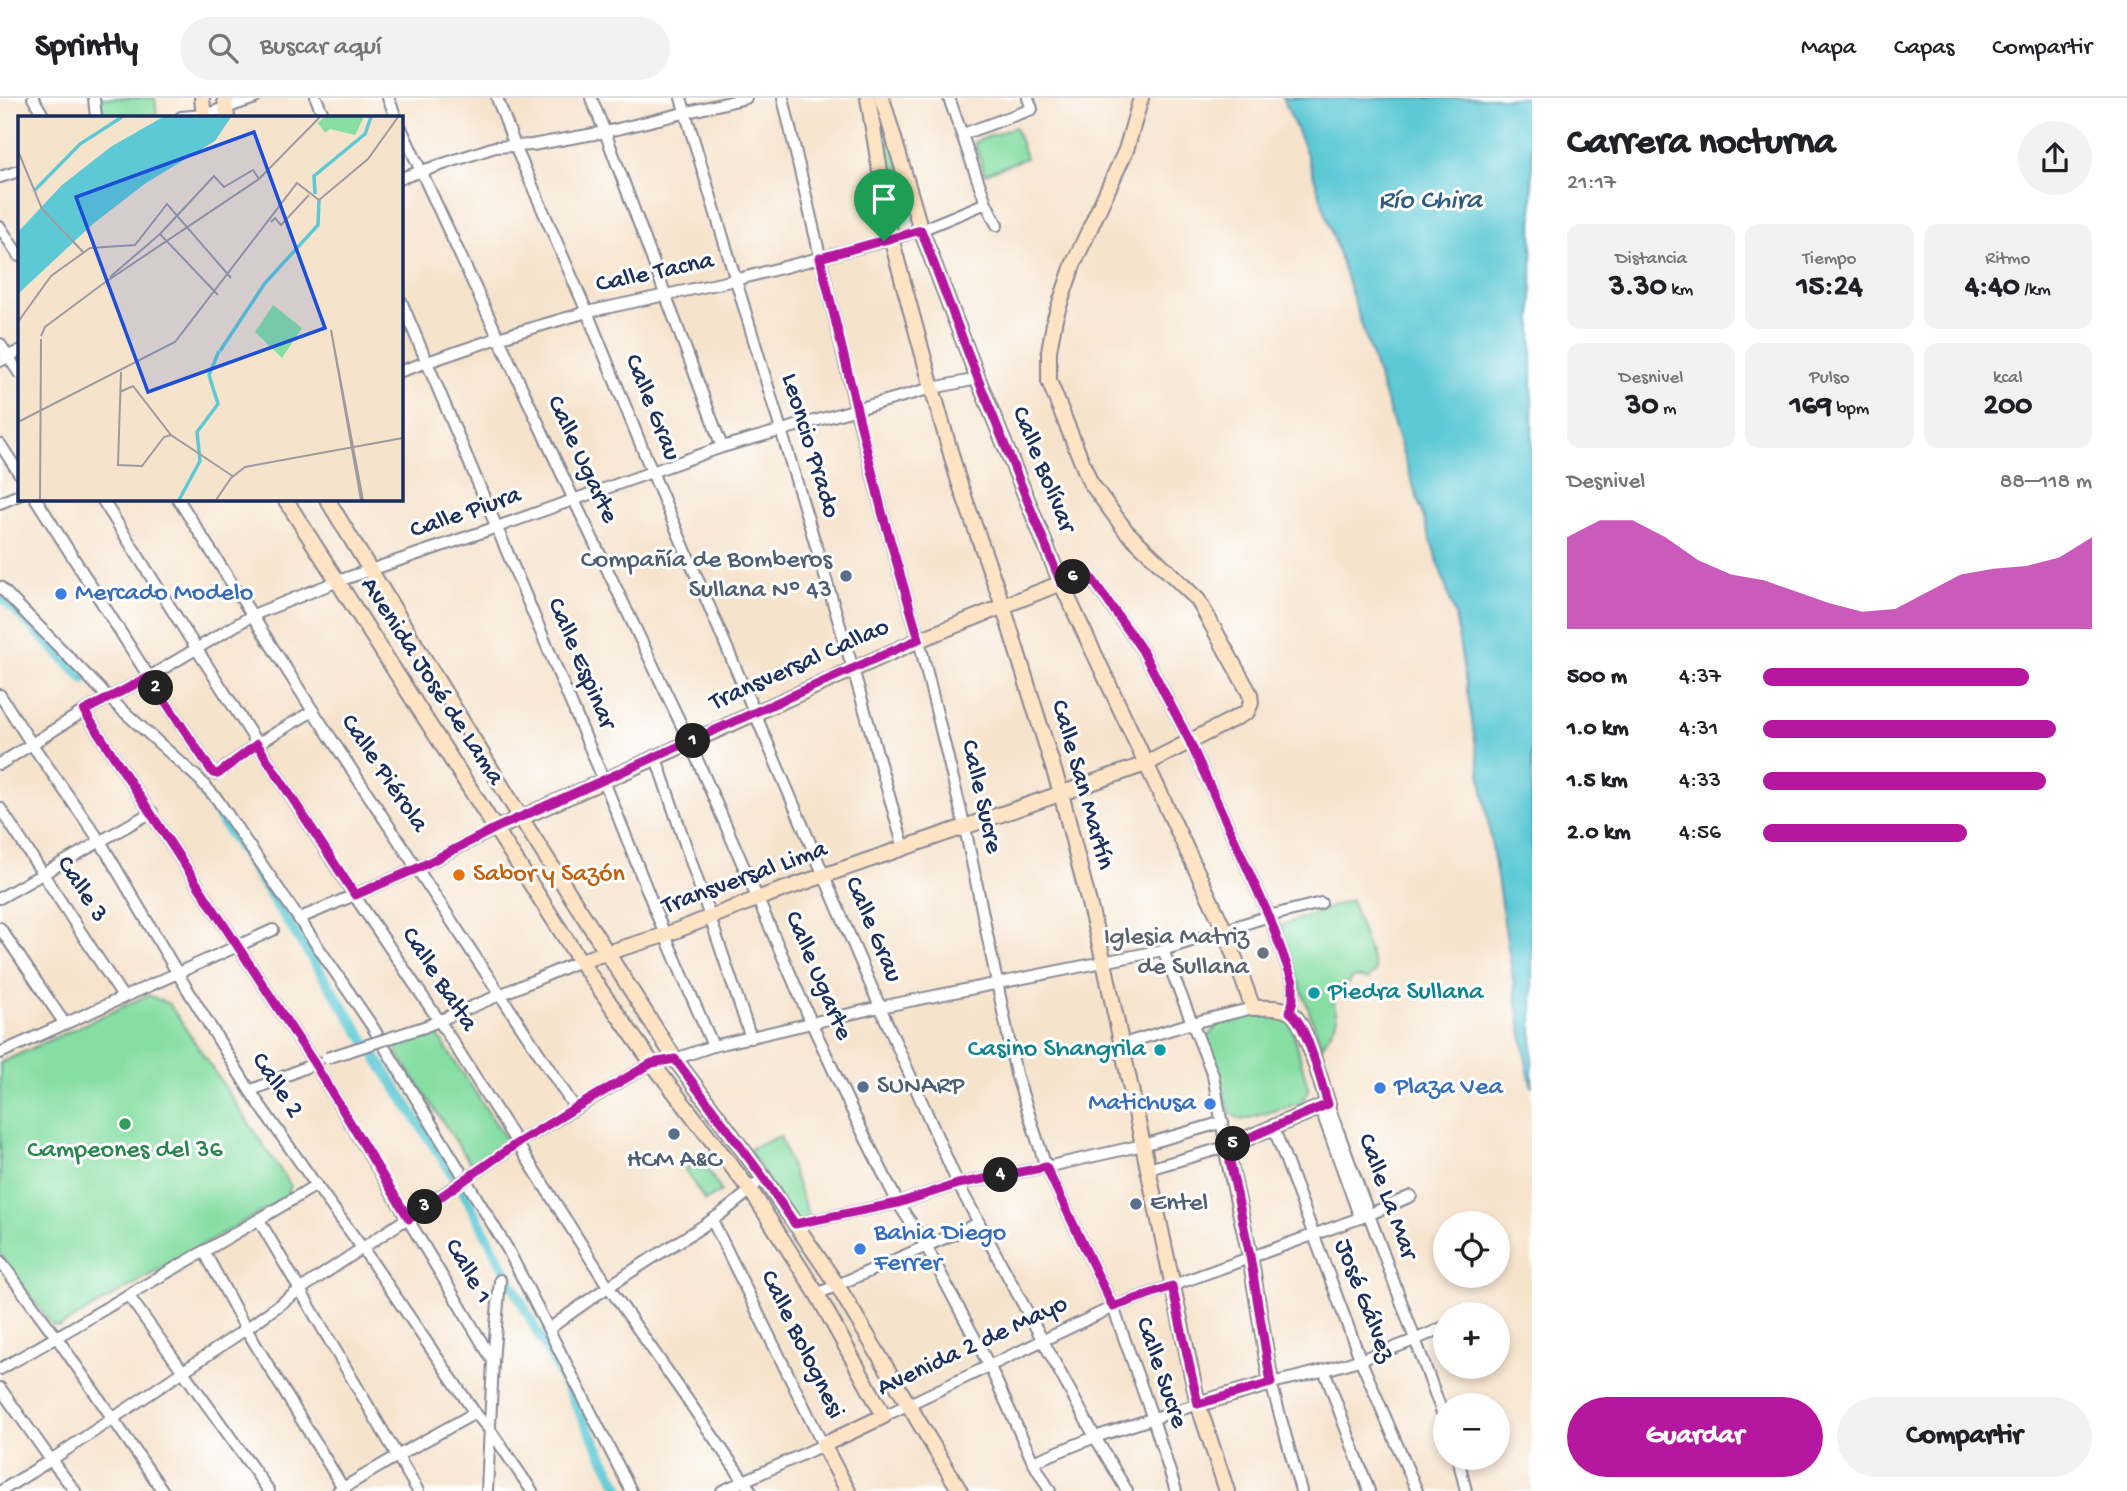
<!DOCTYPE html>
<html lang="es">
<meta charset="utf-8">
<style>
:root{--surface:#fff;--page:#f2f2f2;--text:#202124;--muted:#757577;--line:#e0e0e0;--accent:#b5179e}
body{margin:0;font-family:"Gochi Hand",sans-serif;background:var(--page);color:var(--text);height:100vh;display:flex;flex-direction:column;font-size:26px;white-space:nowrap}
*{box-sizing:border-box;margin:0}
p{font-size:23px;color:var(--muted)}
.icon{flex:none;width:38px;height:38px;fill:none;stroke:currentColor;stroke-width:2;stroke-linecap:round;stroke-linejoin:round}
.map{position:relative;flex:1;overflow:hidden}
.side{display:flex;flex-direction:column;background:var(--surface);width:595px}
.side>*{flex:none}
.controls{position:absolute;left:1433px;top:1113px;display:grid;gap:14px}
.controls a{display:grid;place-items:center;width:77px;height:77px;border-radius:50%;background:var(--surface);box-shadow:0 4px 10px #0003;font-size:35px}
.pin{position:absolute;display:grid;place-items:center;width:60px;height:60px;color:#fff;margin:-72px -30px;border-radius:50% 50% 50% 0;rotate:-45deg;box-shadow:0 0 7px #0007}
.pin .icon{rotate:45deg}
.km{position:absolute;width:35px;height:35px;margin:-18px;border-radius:50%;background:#222;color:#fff;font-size:19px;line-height:35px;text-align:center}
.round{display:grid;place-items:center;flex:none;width:74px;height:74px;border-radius:37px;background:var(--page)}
.overview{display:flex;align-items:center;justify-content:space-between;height:119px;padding:0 35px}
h1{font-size:38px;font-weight:700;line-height:52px}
.figures{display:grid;grid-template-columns:repeat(3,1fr);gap:10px;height:119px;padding:7px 35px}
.figures div{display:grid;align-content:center;border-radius:14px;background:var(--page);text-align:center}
.figures b{font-size:30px;font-weight:700}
.figures small{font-size:19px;font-weight:400}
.figures p{font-size:19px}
.chart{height:196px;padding:14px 35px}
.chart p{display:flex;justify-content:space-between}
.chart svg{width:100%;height:126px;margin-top:7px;fill:var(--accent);opacity:.7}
.primary-button{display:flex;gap:14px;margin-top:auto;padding:14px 35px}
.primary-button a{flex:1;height:80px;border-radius:42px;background:var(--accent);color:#fff;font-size:28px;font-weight:700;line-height:80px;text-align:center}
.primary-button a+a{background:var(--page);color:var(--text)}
ul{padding:0 35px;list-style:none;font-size:23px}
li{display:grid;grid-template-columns:112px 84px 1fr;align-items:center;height:52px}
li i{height:18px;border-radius:9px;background:var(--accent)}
header{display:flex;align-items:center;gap:42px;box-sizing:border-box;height:98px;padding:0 35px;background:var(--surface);border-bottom:2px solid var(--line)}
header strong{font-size:33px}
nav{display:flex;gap:38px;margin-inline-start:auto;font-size:24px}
.search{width:490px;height:63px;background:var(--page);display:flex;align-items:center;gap:18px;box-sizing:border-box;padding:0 24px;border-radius:38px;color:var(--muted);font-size:26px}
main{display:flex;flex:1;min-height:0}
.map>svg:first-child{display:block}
.green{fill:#86dea3;stroke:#508680;stroke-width:2}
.water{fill:#5dc9d5;stroke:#3c7c9a;stroke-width:2}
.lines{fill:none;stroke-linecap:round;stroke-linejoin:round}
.canal{stroke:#5dc9d5;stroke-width:10}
.street-casing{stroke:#888995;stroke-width:14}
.secondary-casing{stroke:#888995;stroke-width:18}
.street{stroke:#fff;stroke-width:10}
.secondary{stroke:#fee4c5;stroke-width:14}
.street-bridge-casing{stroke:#888995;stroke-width:14;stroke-linecap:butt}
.street-bridge{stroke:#fff;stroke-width:10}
.route-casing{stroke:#fff;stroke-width:14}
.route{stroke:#b5179e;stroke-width:9}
.service-dot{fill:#5c6f8a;stroke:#fff;stroke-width:2.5}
.shop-dot{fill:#3f7fe0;stroke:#fff;stroke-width:2.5}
.food-dot{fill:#e8710a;stroke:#fff;stroke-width:2.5}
.worship-dot{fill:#6b7280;stroke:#fff;stroke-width:2.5}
.culture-dot{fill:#0f9aa8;stroke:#fff;stroke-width:2.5}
.leisure-dot{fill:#2e9e5b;stroke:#fff;stroke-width:2.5}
.labels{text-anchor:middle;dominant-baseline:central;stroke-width:6;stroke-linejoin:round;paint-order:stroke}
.street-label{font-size:26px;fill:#1b2f5e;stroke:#fff}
.service-label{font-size:26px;fill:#4e5e75;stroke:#fff;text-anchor:start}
.shop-label{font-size:26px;fill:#366cbe;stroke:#fff;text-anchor:start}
.food-label{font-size:26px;fill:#c56008;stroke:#fff;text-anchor:start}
.worship-label{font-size:26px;fill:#5b616d;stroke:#fff;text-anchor:end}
.culture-label{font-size:26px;fill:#0d838f;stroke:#fff;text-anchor:start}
.leisure-label{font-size:26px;fill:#27864d;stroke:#fff}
.water-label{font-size:28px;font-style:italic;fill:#2f5d82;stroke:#fff}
.inset-river{fill:none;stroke:#5dc9d5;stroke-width:3.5}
.inset-road{fill:none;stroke:#9e9ba0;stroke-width:2}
.view{fill:#1d4ed8;fill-opacity:0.15;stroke:#1d4ed8;stroke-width:3.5}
.inset-edge{fill:none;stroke:#1b2f5e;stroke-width:3.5}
</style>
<header>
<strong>Sprintly</strong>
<div class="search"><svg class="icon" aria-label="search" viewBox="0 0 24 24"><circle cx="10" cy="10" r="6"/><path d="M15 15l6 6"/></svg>Buscar aquí</div>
<nav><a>Mapa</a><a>Capas</a><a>Compartir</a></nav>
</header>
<main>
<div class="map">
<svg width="1532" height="1393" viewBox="0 0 1532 1393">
<rect width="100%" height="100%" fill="#fff"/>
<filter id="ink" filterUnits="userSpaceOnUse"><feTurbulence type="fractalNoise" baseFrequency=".0143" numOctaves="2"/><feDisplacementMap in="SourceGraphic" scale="14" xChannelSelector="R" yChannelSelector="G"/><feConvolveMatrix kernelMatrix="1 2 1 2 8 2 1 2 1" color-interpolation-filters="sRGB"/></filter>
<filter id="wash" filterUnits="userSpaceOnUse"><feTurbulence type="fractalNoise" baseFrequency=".00686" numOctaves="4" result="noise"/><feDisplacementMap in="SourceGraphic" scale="28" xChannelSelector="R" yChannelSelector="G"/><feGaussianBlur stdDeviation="1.57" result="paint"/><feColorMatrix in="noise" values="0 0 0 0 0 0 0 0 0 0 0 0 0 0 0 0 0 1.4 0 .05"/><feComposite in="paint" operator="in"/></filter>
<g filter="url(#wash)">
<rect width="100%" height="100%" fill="#f6e3cc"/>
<g class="green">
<path d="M100,0H155L157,18L102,19Z"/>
<path d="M871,0H880L915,123L893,133Z"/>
<path d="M1015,29L1026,60L985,76L974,44Z"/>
<path d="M1351,802L1376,873L1368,881L1354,879L1347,886L1338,887L1334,905L1337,922L1322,949L1279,828Z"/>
<path d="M148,897L169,906L291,1088L285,1100L59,1229L52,1227L0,1156V965Z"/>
<path d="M1273,912L1290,923L1309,993L1301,1005L1242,1022L1230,1015L1207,941L1218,926Z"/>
<path d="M435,933L509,1046L479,1066L469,1063L397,955V946Z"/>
<path d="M780,1038L810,1122L795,1126L749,1051Z"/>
<path d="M701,1061L721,1093L705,1103L685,1071Z"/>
</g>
<path class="water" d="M1283,0H1532V989L1528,974L1455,517L1306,54Z"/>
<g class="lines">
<g class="canal">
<path d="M0,497L84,581"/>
<path d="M199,688L462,1091L621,1393"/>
</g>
</g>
</g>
<g filter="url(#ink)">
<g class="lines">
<defs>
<g id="street">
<path d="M33,0L44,19"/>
<path d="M94,0L96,19"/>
<path d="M316,0L324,19"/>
<path d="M388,0L396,19"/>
<path d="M497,0L515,48L587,214L652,374L880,909L958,1086L1095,1339L1127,1393"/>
<path d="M591,0L605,34L722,349"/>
<path d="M681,0L853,571L904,750"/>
<path d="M783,0L856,312L882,414L919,542L965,730L1016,976L1046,1069L1113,1209L1153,1321L1176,1393"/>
<path d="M949,0L986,105L997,127"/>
<path d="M181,19L204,17L255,0"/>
<path d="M401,30L574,402L690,645L812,926L856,1021L898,1105L926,1148L990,1269L1033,1364L1050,1393"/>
<path d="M963,36L1032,11L1028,0"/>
<path d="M0,79L19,73"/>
<path d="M401,80L495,49L532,47L605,34L746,0"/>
<path d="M0,129L19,158"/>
<path d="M401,203L604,683L665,837L713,948"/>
<path d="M0,246L19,275"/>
<path d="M0,263L19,253"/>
<path d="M401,273L498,240L587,214L735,182L884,143L921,132L986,105"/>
<path d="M0,346L19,375"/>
<path d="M36,401L149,579L213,675L217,676L257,646L313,613"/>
<path d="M102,401L196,550L354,797L440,924L608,1188L751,1393"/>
<path d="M178,401L313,613L575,1010"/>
<path d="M0,405L19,397"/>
<path d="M1061,485L1084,474L1088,476L1142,552L1189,642L1269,818L1293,884V902L1290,914"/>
<path d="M0,489L110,601L199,681L217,701L372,928L507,1150L631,1393"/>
<path d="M0,597L31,645L100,743L178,876L250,993L316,1087L363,1151L475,1315L490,1332L532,1393"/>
<path d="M84,613L314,965L493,1263"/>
<path d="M656,660L751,940"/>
<path d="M0,666L84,613L149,579L253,517L338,483L497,429L722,349L932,290L978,281"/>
<path d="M0,710L123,899"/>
<path d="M0,800L152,714"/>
<path d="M305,818L418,770L496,731"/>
<path d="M0,830L65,926"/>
<path d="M424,929L580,863"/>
<path d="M1123,946L1192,925L1253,910"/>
<path d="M0,955L273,832"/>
<path d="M250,993L318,964"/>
<path d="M1328,1006L1446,1325"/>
<path d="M1320,1009L1360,1120"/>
<path d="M1273,1028L1361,1263L1417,1393"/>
<path d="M1148,1071L1226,1049L1213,977L1163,852"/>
<path d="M479,1072L516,1046L652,965L675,961L713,948L880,909L1163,852L1269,818L1321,805"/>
<path d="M259,1122L418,1393"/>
<path d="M712,1122L823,1347L722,1393"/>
<path d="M795,1126L898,1105L958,1086L1046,1069L1143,1047L1223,1024"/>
<path d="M204,1153L246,1231L345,1393"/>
<path d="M0,1163L57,1240L163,1393"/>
<path d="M817,1196L979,1125"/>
<path d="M128,1197L269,1393"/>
<path d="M1469,1216L1476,1213"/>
<path d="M549,1231C581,1207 613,1185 646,1164C687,1138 731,1114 763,1079"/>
<path d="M0,1271C44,1247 87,1221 130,1196C192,1160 255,1125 316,1087"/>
<path d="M1325,1274L1369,1393"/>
<path d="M0,1290L51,1362L75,1393"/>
<path d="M884,1318L1113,1209L1368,1117L1411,1098"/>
<path d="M1458,1360L1466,1393"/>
<path d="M1033,1364L1095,1339L1198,1306"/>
<path d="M1,1393L51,1362L246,1231L301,1191L448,1093"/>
<path d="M338,1393L397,1358L475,1315"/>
<path d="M487,1393L493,1263L500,1182"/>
<path d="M1301,1393L1271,1285C1332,1272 1389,1255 1446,1228"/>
</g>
<g id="secondary">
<path d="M202,0L204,19"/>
<path d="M225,0L227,19"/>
<path d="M868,0L891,140L932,290L959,384L1003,508L1061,695L1104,864L1198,1306L1227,1393"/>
<path d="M882,0L921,132L978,281L1061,485L1225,833L1253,910C1266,910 1280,908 1291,915C1305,922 1322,989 1328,1006L1226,1049L1250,1158L1271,1285L1198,1306"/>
<path d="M285,401L580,863L652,965L753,1096L817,1196L884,1318L823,1347L848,1393"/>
<path d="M327,401L521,720L675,961L763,1079L837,1187L960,1393"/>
<path d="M496,731L919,542L1061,485"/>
<path d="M580,863L665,837L759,800L1146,666L1247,614L1251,605L1250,596L1198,502L1126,433L1090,384L1049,283V253L1055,220L1073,167L1126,52L1141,0"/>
</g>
</defs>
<use href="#street" class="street-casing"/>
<use href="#secondary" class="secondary-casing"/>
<use href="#street" class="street"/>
<use href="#secondary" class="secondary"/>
<defs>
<g id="street-bridge">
<path d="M327,960L424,929"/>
<path d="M448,1093L479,1072"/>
</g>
</defs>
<use href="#street-bridge" class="street-bridge-casing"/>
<use href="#street-bridge" class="street-bridge"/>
</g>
</g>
<g class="lines" filter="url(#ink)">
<defs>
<path id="route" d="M921,132L978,281L1061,485L1084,474L1088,475L1142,552L1189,642L1269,818L1293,884V902L1290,914C1307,926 1321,985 1328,1006L1227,1049L1250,1158L1271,1285L1198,1306L1172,1188L1113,1209L1046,1069L958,1086L898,1105L795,1126L763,1079L675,961L652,965L575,1010L516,1046L409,1121L314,965L84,613L149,579L213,675L218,676L257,646L355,797L418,770L496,730L919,541L882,414L820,160Z"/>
</defs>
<use href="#route" class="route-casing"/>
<use href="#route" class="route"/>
</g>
<g class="service-dot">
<circle cx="846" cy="478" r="7"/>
<circle cx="863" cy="989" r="7"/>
<circle cx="674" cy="1036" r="7"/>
<circle cx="1136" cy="1106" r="7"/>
</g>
<g class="shop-dot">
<circle cx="61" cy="496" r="7"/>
<circle cx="1380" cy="990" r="7"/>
<circle cx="1210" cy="1006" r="7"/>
<circle cx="860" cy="1151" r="7"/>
</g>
<circle class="food-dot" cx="459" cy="777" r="7"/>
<circle class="worship-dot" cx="1263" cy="855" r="7"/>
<g class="culture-dot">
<circle cx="1314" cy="895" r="7"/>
<circle cx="1160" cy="952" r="7"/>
</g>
<circle class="leisure-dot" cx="125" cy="1026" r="7"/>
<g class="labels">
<g class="street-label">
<text transform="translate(655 176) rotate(-12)">Calle Tacna</text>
<text transform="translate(651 310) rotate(68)">Calle Grau</text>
<text transform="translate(809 348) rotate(73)">Leoncio Prado</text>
<text transform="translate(581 362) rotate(65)">Calle Ugarte</text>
<text transform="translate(1042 372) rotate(68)">Calle Bolívar</text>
<text transform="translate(466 416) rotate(-19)">Calle Piura</text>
<text transform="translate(580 566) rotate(67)">Calle Espinar</text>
<text transform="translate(800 568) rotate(-24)">Transversal Callao</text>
<text transform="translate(431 584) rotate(57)">Avenida José de Lama</text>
<text transform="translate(383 676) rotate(56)">Calle Piérola</text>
<text transform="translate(1081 687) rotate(74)">Calle San Martín</text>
<text transform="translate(980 699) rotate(77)">Calle Sucre</text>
<text transform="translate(745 781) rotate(-20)">Transversal Lima</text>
<text transform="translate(81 792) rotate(57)">Calle 3</text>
<text transform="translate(872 832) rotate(67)">Calle Grau</text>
<text transform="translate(817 878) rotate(67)">Calle Ugarte</text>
<text transform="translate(438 882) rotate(57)">Calle Balta</text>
<text transform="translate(276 988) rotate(56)">Calle 2</text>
<text transform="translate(1386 1099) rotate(70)">Calle La Mar</text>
<text transform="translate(467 1174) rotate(60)">Calle 1</text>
<text transform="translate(1363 1203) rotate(69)">José Gálvez</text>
<text transform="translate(801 1247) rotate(64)">Calle Bolognesi</text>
<text transform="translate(973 1249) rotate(-25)">Avenida 2 de Mayo</text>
<text transform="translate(1160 1275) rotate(71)">Calle Sucre</text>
</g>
<g class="service-label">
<text x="832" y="463" text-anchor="end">Compañía de Bomberos<tspan x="832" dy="30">Sullana Nº 43</tspan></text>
<text x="877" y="989">SUNARP</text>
<text x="674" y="1063" text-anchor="middle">HCM A&amp;C</text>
<text x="1150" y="1106">Entel</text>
</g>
<g class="shop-label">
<text x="75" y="496">Mercado Modelo</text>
<text x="1394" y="990">Plaza Vea</text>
<text x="1196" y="1006" text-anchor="end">Matichusa</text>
<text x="874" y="1136">Bahia Diego<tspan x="874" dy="30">Ferrer</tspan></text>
</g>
<g class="food-label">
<text x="473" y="777">Sabor y Sazón</text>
</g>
<g class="worship-label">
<text x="1249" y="840">Iglesia Matriz<tspan x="1249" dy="30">de Sullana</tspan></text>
</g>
<g class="culture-label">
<text x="1328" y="895">Piedra Sullana</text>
<text x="1146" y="952" text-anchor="end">Casino Shangrila</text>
</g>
<g class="leisure-label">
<text x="125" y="1053">Campeones del 36</text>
</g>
<g class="water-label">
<text x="1430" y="103">Río Chira</text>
</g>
</g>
<g transform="translate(18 18)">
<rect width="385" height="385" fill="#f6e3cc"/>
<path d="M306,1H346L337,19L312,13L307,17L300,7ZM255,189L284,212L264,242L237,216Z" fill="#86dea3"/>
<path d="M145,1H213L197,25L128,67L76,107L0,178V116L44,69L94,30Z" fill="#5dc9d5"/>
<path class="inset-river" d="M16,75L62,28L104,1M297,78L296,60L347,18L353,1M202,235L247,167L300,109L301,84M161,384L182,345L179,316L200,288L191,259L201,235"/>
<path class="inset-road" d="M0,35L24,93L66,137M253,106L257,102L263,109L291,79M142,118L200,179M92,161L142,118L196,60L206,71L235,54L241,63M0,206L33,160L72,132L117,129L149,88L213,162M23,220L27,211L86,167L241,63L302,1M103,256L100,349L124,350L146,321L153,319M102,276L115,270L153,319L216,361M0,306L157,226L279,67L301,84L350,43L380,1M22,384L23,223M198,384L213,362L227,351L385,322M343,384L313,214L345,384"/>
<path class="view" d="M236,16L307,212L130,276L58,81Z"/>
<rect width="385" height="385" class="inset-edge"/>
</g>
</svg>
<div class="controls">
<a><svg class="icon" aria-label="locate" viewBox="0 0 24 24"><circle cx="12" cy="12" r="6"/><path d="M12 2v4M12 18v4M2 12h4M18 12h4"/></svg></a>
<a>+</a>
<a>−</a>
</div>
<div class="pin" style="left:884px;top:143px;background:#1e9e55"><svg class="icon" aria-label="arrive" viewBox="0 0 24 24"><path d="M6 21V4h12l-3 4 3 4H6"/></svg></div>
<b class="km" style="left:693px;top:643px">1</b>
<b class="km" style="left:156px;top:590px">2</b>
<b class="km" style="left:425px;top:1109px">3</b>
<b class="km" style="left:1001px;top:1077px">4</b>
<b class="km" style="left:1233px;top:1046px">5</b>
<b class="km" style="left:1073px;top:479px">6</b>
</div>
<section class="side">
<div class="overview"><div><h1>Carrera nocturna</h1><p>21:17</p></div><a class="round"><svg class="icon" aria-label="share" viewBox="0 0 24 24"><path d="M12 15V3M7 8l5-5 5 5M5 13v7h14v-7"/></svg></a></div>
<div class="figures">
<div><p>Distancia</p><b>3.30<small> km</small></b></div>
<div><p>Tiempo</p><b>15:24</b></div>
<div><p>Ritmo</p><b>4:40<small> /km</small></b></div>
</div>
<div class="figures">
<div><p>Desnivel</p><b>30<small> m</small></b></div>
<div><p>Pulso</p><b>169<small> bpm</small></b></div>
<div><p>kcal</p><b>200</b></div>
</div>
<div class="chart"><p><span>Desnivel</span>88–118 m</p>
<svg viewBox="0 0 160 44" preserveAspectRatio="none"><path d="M0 44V12L10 6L20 6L30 12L40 20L50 25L60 27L70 31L80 35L90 38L100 37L110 31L120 25L130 23L140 22L150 19L160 12V44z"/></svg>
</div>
<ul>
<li><b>500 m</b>4:37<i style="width:81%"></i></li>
<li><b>1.0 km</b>4:31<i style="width:89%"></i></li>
<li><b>1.5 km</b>4:33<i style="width:86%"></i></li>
<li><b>2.0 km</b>4:56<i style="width:62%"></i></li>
</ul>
<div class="primary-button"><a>Guardar</a><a>Compartir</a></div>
</section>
</main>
